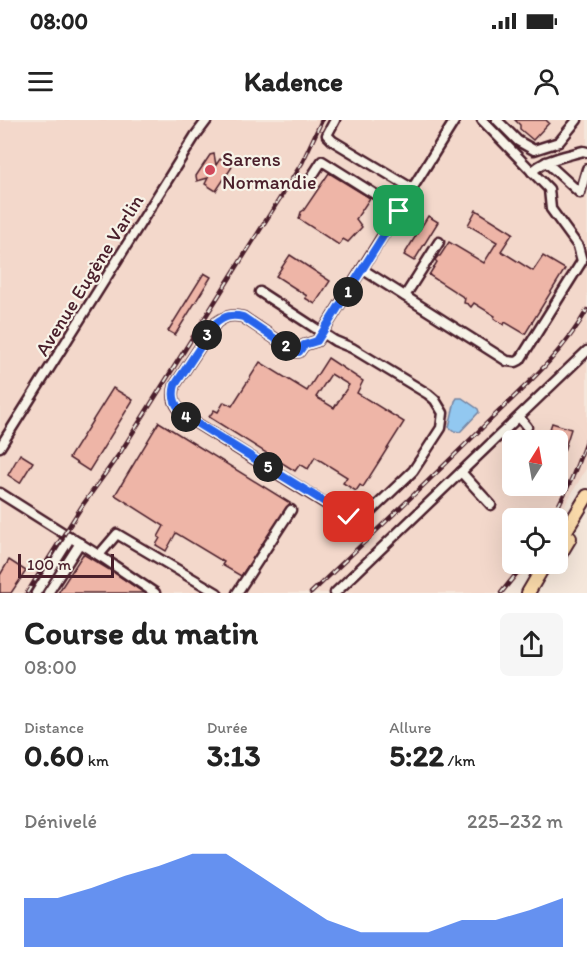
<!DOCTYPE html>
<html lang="fr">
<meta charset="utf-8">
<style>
:root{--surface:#fff;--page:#f6f6f6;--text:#222;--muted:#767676;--accent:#2563eb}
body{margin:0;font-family:Itim,sans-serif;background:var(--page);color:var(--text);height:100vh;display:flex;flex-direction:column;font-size:22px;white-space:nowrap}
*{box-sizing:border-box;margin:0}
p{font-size:20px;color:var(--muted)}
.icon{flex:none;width:33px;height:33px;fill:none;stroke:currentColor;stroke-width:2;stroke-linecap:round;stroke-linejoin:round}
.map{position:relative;height:473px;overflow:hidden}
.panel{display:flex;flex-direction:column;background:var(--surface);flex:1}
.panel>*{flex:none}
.needle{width:39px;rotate:11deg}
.tools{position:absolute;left:502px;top:310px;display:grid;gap:12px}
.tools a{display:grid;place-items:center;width:66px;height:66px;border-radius:9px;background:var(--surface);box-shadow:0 6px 24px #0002;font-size:30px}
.scale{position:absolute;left:18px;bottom:15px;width:96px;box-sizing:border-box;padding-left:6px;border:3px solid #4a1f2b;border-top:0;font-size:16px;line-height:21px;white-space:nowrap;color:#4a1f2b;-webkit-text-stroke:4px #f7f3e8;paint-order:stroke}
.pin{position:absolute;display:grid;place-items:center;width:51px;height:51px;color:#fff;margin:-26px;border-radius:12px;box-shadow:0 3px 9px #0006}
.km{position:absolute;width:30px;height:30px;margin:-15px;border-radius:50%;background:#222;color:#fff;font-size:16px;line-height:30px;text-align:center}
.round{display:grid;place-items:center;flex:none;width:63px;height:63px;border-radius:9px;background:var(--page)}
.summary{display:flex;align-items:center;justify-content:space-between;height:102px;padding:0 24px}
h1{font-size:33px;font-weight:800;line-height:45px}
.metrics{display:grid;grid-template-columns:repeat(3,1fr);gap:9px;height:102px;padding:6px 24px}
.metrics div{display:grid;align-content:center}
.metrics b{font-size:30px;font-weight:800}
.metrics small{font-size:16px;font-weight:400}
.metrics p{font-size:16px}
.chart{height:168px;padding:12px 24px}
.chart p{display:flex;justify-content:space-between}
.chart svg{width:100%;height:108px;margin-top:6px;fill:var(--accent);opacity:.7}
.status{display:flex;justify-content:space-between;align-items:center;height:42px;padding:0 30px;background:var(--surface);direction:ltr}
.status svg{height:16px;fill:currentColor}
header{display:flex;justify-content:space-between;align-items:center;height:78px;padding:0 24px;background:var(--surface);font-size:27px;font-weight:800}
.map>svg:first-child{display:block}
.built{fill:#f3d8cb;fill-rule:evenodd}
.water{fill:#92c8f0;stroke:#7584a1;stroke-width:1.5}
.building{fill:#eeb5a7;stroke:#4a1f2b;stroke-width:1.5;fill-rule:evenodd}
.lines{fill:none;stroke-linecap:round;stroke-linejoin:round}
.minor-casing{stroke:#4a1f2b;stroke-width:13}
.highway-casing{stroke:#4a1f2b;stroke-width:16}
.minor{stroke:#f7f3e8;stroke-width:8}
.highway{stroke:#fcdcac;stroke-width:12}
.rail-casing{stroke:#4a1f2b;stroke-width:4.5}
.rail{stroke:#f7f3e8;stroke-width:2;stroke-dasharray:7;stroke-linecap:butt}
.route-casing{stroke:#fff;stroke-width:12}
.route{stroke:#2563eb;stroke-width:8}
.poi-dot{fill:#d1495b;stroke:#f7f3e8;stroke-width:2}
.labels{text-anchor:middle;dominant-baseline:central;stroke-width:4.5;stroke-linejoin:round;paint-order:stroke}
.poi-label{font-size:20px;fill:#4a1f2b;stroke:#f7f3e8;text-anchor:start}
.street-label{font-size:20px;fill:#4a1f2b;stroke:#f7f3e8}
</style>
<div class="status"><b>08:00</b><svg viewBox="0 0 49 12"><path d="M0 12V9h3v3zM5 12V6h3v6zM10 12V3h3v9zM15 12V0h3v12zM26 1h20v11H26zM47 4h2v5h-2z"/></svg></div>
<header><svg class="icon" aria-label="menu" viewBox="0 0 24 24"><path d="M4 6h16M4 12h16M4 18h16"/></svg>Kadence<svg class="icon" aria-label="person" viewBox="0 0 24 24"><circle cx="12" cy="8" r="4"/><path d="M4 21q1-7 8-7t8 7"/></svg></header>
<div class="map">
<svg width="587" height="473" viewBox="0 0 587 473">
<rect width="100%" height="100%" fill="#f5e7db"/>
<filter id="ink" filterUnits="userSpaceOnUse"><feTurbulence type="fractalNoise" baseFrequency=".0167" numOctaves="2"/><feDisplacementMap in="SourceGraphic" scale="12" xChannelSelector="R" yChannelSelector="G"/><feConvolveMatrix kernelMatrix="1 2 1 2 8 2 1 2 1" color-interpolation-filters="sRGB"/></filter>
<g filter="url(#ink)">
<path class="built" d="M0,0H587V347L557,399H513V444H532L530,448L500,473H0ZM513,321H558V366H513Z"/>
<path class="water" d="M457,278H462L478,289L479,292L460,312L454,311L449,307L455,281Z"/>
<g class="building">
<path d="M515,0H546L549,3L533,20L520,9V5Z"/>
<path d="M214,34L216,45L220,39L232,47L216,71L205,64L208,58L197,61L196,56L210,35Z"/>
<path d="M329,53L370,78L356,99L362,107L348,122L343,119L339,125L299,99L301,92L304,90Z"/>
<path d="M476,90L513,113L501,131L533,151L543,136L565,149L525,214L505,202L504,205L494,198L495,196L474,183L471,187L468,184L464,183L465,178L429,155L437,142L435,140L438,136H440L449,122L484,143L497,122L468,105Z"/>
<path d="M428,96L438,102L414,141L404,135Z"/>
<path d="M290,135L330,161L315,184L305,178L307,176L276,156Z"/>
<path d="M204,153L211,157L175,215L168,211Z"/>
<path d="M328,238L363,261L357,273L404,302L363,367L360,365L356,371L343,363L347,357L315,337L308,349L300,344L295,351L209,297L214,290L218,292L224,282L232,286L260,242L307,271ZM331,254L349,265L334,288L316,277Z"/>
<path d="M113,268L133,280L89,351L69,338Z"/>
<path d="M159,302L290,383L241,456L222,445L224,442L176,413L166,431L156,425L160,418L158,417L164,406L115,375Z"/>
<path d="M552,303L571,309L564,331L558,340V321H546Z"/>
<path d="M20,334L33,342L20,363L8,355Z"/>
<path d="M83,434L113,452L144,473H58Z"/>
<path d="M9,440L26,451L11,473H0V455Z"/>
</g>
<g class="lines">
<defs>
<g id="minor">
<path d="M335,0L327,15L333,21L413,69"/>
<path d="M497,0L518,21L534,30L559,22L577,0"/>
<path d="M546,42L580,73L587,49"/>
<path d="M532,52C544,39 567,36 583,31L587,32"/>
<path d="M309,61L322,41L384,80"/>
<path d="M362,149L507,241L516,242L520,240L582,141L578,126L551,89L549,69L482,0"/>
<path d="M260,172L335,221L352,228L428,274L435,280L443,293L441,308L413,351L366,396L355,398L344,395L185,296C175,286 171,279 175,265L216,203C225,196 232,194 243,197L295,232H299L304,225L317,221L322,213C367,142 410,71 455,0"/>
<path d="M405,176L439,122"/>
<path d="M519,297L527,307"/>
<path d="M0,327L195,16L207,0"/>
<path d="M461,352L491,385"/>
<path d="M0,373L103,438L155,473"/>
<path d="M99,435L117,414L217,473"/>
<path d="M36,473L71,417"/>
<path d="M48,473L80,423"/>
<path d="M237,473L291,390"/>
<path d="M335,473L587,231"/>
</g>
<g id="highway">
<path d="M558,424L587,376"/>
<path d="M558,438L570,418"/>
<path d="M528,473L545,444"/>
</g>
</defs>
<use href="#minor" class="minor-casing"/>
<use href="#highway" class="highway-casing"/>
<use href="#minor" class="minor"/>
<use href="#highway" class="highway"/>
<defs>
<g id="rail">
<path d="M552,399L572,358L587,319"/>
<path d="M27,473L82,386L120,333L302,43L322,0"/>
<path d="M311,473C371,416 431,359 490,300C525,266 563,233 587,190"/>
<path d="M501,473L524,444"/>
</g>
</defs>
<use href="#rail" class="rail-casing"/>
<use href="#rail" class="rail"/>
</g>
</g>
<g class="lines" filter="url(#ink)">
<defs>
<path id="route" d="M349,397L185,296C176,286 171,279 175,265L216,203C225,196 232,194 243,197L295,232H299L304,225L317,221L399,91"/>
</defs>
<use href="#route" class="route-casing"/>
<use href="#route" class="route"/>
</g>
<circle class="poi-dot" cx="210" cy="50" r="6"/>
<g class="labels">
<g class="poi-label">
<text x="222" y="39">Sarens<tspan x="222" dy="23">Normandie</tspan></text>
</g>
<g class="street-label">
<text transform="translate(89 155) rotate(-58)">Avenue Eugène Varlin</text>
</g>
</g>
</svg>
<div class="tools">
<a><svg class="needle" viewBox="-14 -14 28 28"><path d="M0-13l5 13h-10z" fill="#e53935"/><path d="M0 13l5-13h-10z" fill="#767676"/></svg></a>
<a><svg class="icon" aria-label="locate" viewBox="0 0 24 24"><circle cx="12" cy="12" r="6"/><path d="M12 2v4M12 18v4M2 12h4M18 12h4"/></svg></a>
</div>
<div class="scale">100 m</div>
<div class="pin" style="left:399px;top:91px;background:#1e9e55"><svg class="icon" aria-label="arrive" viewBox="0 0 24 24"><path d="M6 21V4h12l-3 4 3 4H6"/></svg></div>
<div class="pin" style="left:349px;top:397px;background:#d93025"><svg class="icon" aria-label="check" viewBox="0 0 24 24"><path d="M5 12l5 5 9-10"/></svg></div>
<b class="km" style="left:348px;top:172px">1</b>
<b class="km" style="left:286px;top:226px">2</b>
<b class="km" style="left:207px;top:215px">3</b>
<b class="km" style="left:186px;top:297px">4</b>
<b class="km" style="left:268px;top:347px">5</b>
</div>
<section class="panel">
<div class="summary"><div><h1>Course du matin</h1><p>08:00</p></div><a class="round"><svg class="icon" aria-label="share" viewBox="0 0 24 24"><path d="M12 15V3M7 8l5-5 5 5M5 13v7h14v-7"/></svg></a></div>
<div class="metrics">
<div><p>Distance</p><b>0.60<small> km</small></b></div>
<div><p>Durée</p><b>3:13</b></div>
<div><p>Allure</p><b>5:22<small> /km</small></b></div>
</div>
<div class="chart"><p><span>Dénivelé</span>225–232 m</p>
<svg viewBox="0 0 160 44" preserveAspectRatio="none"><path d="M0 44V24L10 24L20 20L30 15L40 11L50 6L60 6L70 15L80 24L90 33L100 38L110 38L120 38L130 33L140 33L150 29L160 24V44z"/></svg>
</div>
</section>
